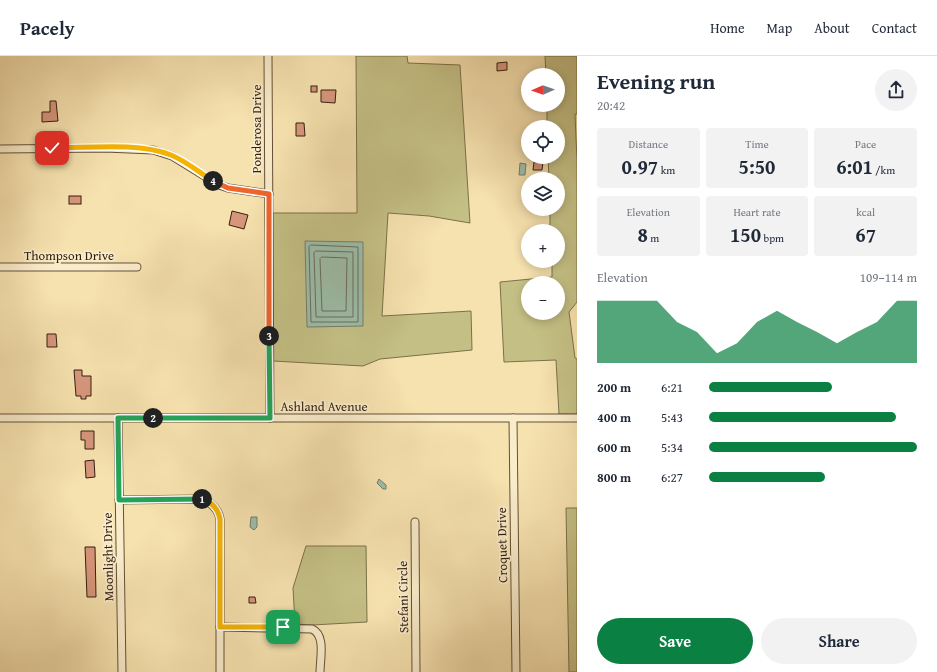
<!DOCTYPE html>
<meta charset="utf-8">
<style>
:root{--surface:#fff;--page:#f2f2f3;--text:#1f2937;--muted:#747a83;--line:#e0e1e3;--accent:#0b8043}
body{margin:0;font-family:"Gentium Book Plus",serif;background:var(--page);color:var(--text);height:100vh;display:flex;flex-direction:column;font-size:15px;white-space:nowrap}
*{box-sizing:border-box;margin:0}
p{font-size:13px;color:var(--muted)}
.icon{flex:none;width:22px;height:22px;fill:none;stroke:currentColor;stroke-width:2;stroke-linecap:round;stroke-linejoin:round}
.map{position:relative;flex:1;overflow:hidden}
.drawer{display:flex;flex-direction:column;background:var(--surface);width:360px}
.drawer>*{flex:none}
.needle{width:26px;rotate:268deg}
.tools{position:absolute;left:521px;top:12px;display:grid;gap:8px}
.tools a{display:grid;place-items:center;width:44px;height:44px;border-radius:50%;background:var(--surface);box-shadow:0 2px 10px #0003;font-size:20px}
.pin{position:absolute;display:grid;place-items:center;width:34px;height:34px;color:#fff;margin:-17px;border-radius:8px;box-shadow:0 2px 6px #0006}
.km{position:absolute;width:20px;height:20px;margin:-10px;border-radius:50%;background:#222;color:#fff;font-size:11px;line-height:20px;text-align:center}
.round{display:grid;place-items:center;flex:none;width:42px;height:42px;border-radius:21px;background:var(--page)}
.headline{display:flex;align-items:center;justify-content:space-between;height:68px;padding:0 20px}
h1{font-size:22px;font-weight:800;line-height:30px}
.figures{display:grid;grid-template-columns:repeat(3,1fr);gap:6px;height:68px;padding:4px 20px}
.figures div{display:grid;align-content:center;border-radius:4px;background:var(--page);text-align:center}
.figures b{font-size:20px;font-weight:800}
.figures small{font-size:11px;font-weight:400}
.figures p{font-size:11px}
.chart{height:112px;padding:8px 20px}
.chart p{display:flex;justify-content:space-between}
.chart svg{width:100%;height:72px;margin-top:4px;fill:var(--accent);opacity:.7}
.primary-button{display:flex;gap:8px;margin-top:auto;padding:8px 20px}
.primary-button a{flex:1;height:46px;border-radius:24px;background:var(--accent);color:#fff;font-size:16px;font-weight:800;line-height:46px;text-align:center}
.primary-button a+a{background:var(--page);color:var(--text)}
ul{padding:0 20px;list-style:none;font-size:13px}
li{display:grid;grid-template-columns:64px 48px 1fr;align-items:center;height:30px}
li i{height:10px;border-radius:5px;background:var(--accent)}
header{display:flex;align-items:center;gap:24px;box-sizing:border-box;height:56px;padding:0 20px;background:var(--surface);border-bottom:1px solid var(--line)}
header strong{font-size:19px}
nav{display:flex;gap:22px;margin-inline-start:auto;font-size:14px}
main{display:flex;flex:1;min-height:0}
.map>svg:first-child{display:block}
.green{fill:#c4c085;stroke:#7c704a;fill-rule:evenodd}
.water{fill:#9dbeab;stroke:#737e6d}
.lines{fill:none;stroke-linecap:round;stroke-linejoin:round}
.shore{stroke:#686e5d;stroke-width:1}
.building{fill:#d7967c;stroke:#341f0f}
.minor-casing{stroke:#645037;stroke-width:9}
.minor{stroke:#f9eccb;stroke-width:7}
.split-1-casing{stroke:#fff;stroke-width:8}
.split-2-casing{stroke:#fff;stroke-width:8}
.split-3-casing{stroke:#fff;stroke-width:8}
.split-4-casing{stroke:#fff;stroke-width:8}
.split-5-casing{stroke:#fff;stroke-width:8}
.split-1{stroke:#f5b400;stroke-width:5}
.split-2{stroke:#22a559;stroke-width:5}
.split-3{stroke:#22a559;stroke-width:5}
.split-4{stroke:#f0652b;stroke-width:5}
.split-5{stroke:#f5b400;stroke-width:5}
.labels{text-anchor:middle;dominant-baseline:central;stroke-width:3.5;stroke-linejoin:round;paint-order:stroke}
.street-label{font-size:13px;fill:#341f0f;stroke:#f9eccb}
</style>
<header>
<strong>Pacely</strong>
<nav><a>Home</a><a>Map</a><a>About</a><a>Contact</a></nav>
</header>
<main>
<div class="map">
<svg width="577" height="616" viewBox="0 0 577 616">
<rect width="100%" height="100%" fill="#f6e2af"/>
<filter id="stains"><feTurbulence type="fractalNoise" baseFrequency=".005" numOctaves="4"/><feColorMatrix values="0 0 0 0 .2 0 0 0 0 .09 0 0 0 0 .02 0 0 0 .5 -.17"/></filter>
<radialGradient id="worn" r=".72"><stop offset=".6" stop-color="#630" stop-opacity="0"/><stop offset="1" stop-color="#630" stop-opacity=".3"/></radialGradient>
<g class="green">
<path d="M356,0H407L408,7L460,9L470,167L429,160L388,157L382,260L471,255L472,294L380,303L363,310L273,305V157H357Z"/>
<path d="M545,0H577V58H575L577,105V246L569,256L575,302L577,303V358H559L556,304L504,306L500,226L552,221V205H558V175H550V153H558V123H549L548,101H558V71H547V49H558V19H546ZM528,227H558V257H528Z"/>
<path d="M566,452H577V616H569Z"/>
<path d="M306,490H366L367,566L312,569L295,568L293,532Z"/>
</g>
<g class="water">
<path d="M520,107L526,108L525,119H519Z"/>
<path d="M305,185L363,186V270L307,271Z"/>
<path d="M379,423L386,429V433H383L377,427Z"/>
<path d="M251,461H257V471L254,474L250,471Z"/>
</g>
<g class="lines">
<g class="shore">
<path d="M311,189L358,191V266H311L309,191Z"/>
<path d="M316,195L353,196V261H316L314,197Z"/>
<path d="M322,201L347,202L346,255H322L320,203Z"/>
</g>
</g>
<g class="building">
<path d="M507,6V14L497,15V7Z"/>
<rect x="311" y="30" width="6" height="6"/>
<path d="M321,34H336L335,47L321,46Z"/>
<path d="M50,45H56L58,65L42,66V56H50Z"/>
<path d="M296,67H304L305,80H296Z"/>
<path d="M534,106H543L542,114H533Z"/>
<rect x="69" y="140" width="12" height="8"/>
<path d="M232,155L248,159L244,173L229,169Z"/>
<path d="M47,278H56L57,291H47Z"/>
<path d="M74,314H82V320H91V340H86V343H81V340H76Z"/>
<path d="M81,375H94V393H85V384H81Z"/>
<path d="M94,404L95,421L86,422L85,405Z"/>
<path d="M85,491H95L96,541H87Z"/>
<path d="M249,541H255L256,547H249Z"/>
</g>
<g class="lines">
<defs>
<g id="minor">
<path d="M268,0L270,362"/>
<path d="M0,93L105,92L153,94L172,100L219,129L228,132L269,138"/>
<path d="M0,211H137"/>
<path d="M0,362H577"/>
<path d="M118,362L122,616"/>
<path d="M513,362L516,616"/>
<path d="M119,444L200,443C211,446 218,452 220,463V616"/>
<path d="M415,466L416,616"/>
<path d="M220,571L312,573C326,579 320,603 320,616"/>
</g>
</defs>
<use href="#minor" class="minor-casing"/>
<use href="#minor" class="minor"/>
</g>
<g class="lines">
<defs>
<path id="split-1" d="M202,443C212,446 218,453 220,463V571H283"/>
<path id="split-2" d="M153,362H118L119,444L202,443"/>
<path id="split-3" d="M153,362H270L269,280"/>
<path id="split-4" d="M213,125L228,132L269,138V280"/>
<path id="split-5" d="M52,92C89,92 138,86 171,99C186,105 200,117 213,125"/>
</defs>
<use href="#split-1" class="split-1-casing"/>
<use href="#split-2" class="split-2-casing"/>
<use href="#split-3" class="split-3-casing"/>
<use href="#split-4" class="split-4-casing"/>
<use href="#split-5" class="split-5-casing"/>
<use href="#split-1" class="split-1"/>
<use href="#split-2" class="split-2"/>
<use href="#split-3" class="split-3"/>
<use href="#split-4" class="split-4"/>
<use href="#split-5" class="split-5"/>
</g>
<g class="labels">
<g class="street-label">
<text transform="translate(256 73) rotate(-90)">Ponderosa Drive</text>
<text x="69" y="199">Thompson Drive</text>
<text x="324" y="350">Ashland Avenue</text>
<text transform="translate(502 489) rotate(-91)">Croquet Drive</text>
<text transform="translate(108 501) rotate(-91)">Moonlight Drive</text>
<text transform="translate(403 541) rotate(-91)">Stefani Circle</text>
</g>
</g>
<rect width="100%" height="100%" filter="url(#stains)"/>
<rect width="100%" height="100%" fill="url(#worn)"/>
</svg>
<div class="tools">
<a><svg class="needle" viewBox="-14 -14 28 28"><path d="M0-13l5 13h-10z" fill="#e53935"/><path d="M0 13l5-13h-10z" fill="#747a83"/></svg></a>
<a><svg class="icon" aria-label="locate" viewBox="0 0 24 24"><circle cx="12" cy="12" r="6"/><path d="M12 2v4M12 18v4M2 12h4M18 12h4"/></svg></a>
<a><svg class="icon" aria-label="layers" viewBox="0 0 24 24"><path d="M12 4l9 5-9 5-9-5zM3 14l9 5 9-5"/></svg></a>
<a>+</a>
<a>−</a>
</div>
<div class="pin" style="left:283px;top:571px;background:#1e9e55"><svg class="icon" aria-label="arrive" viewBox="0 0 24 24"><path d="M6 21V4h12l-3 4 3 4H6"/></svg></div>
<div class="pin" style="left:52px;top:92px;background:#d93025"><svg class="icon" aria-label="check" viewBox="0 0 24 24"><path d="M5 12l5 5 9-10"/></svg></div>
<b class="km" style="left:202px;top:443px">1</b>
<b class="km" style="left:153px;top:362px">2</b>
<b class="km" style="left:269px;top:280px">3</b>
<b class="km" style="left:213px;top:125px">4</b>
</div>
<section class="drawer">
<div class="headline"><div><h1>Evening run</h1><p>20:42</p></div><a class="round"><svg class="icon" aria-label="share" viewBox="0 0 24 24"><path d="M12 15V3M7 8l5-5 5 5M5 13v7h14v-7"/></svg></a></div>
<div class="figures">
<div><p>Distance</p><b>0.97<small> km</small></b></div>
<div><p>Time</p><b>5:50</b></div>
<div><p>Pace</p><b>6:01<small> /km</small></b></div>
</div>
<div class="figures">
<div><p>Elevation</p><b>8<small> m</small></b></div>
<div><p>Heart rate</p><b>150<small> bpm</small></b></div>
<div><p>kcal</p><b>67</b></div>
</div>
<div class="chart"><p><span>Elevation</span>109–114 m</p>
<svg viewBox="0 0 160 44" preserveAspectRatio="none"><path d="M0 44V6L10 6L20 6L30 6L40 19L50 25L60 38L70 32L80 19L90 12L100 19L110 25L120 32L130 25L140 19L150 6L160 6V44z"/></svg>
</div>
<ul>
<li><b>200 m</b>6:21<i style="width:59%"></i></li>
<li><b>400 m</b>5:43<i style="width:90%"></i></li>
<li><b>600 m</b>5:34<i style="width:100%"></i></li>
<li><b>800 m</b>6:27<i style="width:56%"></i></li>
</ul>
<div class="primary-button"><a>Save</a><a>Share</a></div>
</section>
</main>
